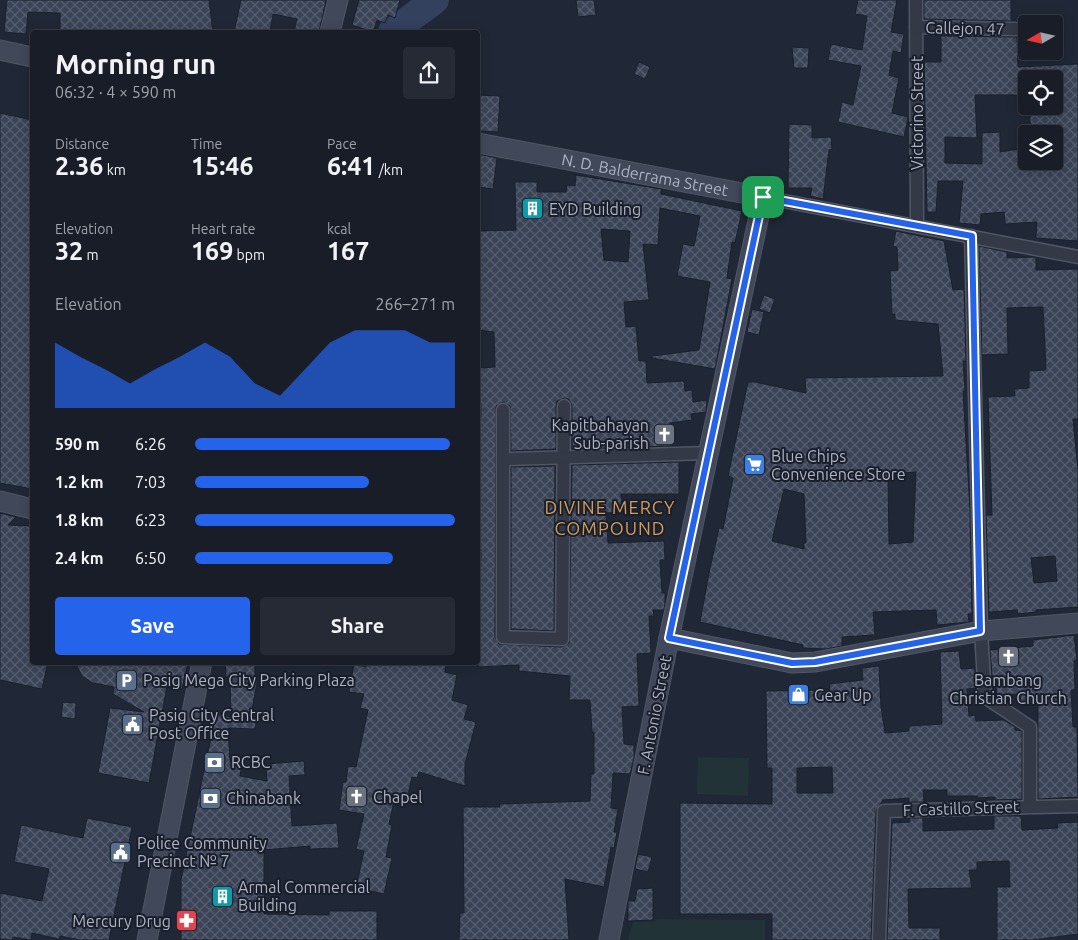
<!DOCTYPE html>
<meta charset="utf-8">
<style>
:root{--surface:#181d28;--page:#252a34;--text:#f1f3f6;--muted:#9fa2a8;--line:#363b45;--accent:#2563eb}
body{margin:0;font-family:Ubuntu,sans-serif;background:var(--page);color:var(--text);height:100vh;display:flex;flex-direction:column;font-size:19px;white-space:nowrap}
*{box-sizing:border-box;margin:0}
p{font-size:16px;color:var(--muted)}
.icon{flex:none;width:28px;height:28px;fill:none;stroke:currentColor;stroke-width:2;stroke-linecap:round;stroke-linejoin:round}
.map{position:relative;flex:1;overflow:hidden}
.panel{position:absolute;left:30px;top:30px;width:450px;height:635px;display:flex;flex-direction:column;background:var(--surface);border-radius:5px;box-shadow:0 2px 12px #0003,0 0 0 1px var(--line)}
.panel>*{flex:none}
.needle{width:32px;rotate:261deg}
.controls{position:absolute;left:1018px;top:15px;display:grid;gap:10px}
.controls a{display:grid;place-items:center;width:45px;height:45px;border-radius:5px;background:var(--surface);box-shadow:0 2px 12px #0003,0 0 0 1px var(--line);font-size:25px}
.pin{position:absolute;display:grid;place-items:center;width:42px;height:42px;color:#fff;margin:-21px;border-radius:10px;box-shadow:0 2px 8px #0006}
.round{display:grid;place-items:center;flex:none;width:52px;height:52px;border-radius:5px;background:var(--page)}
.head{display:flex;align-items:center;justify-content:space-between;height:85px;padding:0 25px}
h1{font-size:28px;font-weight:700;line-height:38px}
.metrics{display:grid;grid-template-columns:repeat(3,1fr);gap:8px;height:85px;padding:5px 25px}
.metrics div{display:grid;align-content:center}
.metrics b{font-size:25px;font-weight:700}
.metrics small{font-size:14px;font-weight:400}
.metrics p{font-size:14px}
.chart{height:140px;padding:10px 25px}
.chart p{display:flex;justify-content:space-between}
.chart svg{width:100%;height:90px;margin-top:5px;fill:var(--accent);opacity:.7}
.button{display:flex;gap:10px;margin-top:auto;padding:10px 25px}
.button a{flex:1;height:58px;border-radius:5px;background:var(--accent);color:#fff;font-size:20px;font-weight:700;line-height:58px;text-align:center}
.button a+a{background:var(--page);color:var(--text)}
ul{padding:0 25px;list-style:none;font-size:16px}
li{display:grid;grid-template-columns:80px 60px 1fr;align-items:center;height:38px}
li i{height:12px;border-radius:6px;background:var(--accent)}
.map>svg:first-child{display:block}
.grass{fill:#213337}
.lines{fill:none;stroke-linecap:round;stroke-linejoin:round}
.river{stroke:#33405e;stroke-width:28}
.building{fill:url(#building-cross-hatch);stroke:#1a202d;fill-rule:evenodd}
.street-casing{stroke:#505665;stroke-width:15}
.secondary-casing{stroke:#505665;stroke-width:21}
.street{stroke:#333947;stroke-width:12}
.secondary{stroke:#41485a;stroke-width:19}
.route-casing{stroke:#fff;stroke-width:10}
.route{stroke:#2563eb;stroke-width:6}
.labels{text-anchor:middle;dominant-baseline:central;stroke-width:4;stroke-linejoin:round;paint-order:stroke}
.street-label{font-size:16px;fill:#adb3c4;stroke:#191e2b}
.poi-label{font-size:16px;fill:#adb3c4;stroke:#191e2b;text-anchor:start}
.neighbourhood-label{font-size:18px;letter-spacing:1px;fill:#d29b59;stroke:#191e2b}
</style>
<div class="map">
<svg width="1078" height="940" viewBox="0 0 1078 940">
<defs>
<pattern id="building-cross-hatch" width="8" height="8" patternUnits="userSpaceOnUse" patternTransform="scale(1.25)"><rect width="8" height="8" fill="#3b4457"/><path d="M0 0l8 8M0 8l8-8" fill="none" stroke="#555d6e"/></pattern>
</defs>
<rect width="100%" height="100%" fill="#202736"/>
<g class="grass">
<path d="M698,757L749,758L748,796L697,794Z"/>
<path d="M657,919L765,920V940H628L633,922H655Z"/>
</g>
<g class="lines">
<path class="river" d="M392,32L435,0"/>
</g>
<g class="building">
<path d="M7,0H209L213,32H60V13L28,12L26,34L4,32Z"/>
<path d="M241,0H326L319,32H294L297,19L273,14L270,32H234Z"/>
<path d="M359,0H400L395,18L388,15L385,23L377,20L373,32L352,25Z"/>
<path d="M576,0H594L596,15L578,17Z"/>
<path d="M858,0H897L891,32L904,34L901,53L893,51L889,75L899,78L892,113L908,117L904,137L838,122L842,102L853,105L861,66L828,60L831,44L862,50L867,16L855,14Z"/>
<path d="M924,0H1011V21L924,19Z"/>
<path d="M941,36L1017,37L1018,67L1078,64V241L1036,238L1037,222L1005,224L1004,212L981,214L980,225L959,223L963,181H938L936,212H927L924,62H941ZM1018,79H1054V106H1029L1031,134H1054V161H1026L1025,148L1000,152V132L982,133V164L945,163V137L977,138L975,95H1018Z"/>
<path d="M792,47L809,48L808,68H794Z"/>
<path d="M639,62L650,67L645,79L634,74Z"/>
<path d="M478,95L500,96L498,132L478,131Z"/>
<path d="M0,113L32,120V489L0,483Z"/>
<path d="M789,124L812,125V138L831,137L832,149L829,150L823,199L810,196L812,188H788Z"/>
<path d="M478,154L497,158L493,189L478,187Z"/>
<path d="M576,175L661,189V194L742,211L735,243L732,242L727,278L732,279L715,369L652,358V356L699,350L710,282L677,276L683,244L694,246L700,216L660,208L658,245L643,244L649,300L624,302L626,327L636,326L639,361H646L647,383L684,381L685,391L692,390L693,402L707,400L706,412L691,414L692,420L670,423L672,446L572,449V406L569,399L564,398L557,401L556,405V449L511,451L510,406L503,402L496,406L495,637L499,644L562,647L569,643L572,465L679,462V494H621L622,512L606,513L608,543L664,541L665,560H660L662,593H665V603L664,610H653L654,616H649L651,653L637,654L639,706L622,707L624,744L634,745V758L630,774L613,773L611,808L618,809L614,832H617L614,848L611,847L604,887L565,879L569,940H459L460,913H464L463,807H500L499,804L590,801L591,774H594V732H592L590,700H569L570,676L519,671V665L478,667V589L481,557L478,482L481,409L478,368L495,367L494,332L478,330V231L516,230L515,182H537V192H566L567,185L575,186ZM601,229L630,231L628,262L604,260Z"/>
<path d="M896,231L944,241L953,290L964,289L966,361H963L965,391H963L970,510L972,614H968L969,622L937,625L936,610L873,612L875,635L842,637V646L826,649L803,648V645L700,622L709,573L719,528L723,529L733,478L728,476L748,382H755L806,393L805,378L943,376L938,324L895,320V314H892L890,271L898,270L897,247L893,246ZM916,472L913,542L889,544L888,474ZM784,489L804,494L806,543H804V549L772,541Z"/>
<path d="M979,246L1007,252V258L1036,257V270L1078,269V419H1073L1078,470V607L1036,610V612L1018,614L1017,610L989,612L986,515H992L988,397L1015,396L1014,389L1029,388V371L1045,370L1046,368L1043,307L1007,308L1008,354L982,355ZM1055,556L1057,581L1034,583L1031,558Z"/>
<path d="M764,295L775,299L770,313L759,309Z"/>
<path d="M752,309L764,312L759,335L747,332Z"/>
<path d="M555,466L554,631L511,629V467Z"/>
<path d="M0,513L16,517L8,525L32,526V662H48L42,689L0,680Z"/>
<path d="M1074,635L1077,660L1074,661L1075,690H1071L1073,727H1077L1078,797L1038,799V704L1021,706L1020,694L997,695L996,687H993L990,650L1033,646V640Z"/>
<path d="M959,651L961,669L975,668L976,688L967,689L969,716L975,715L976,721L1004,720L1015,727V730L1022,731V799L995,800V797L978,798L977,796H947V790H923L924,802H909V798L883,800L876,811L871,940H772V914H680V803L772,804V768H767L766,691L830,690L829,684L863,680L862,668L879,666L881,706L885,733L909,731V726L942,724L940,652ZM832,767L833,793H797V768Z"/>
<path d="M75,662H188L182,689L167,686L149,783L98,773L110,708L144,712L113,694L114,687L93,683L82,676Z"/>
<path d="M225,662H255V677H258L250,721L256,723L255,729L228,728L230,762L242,764L240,776L267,781L266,764L304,761L305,775L289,776L292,826L337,823L339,848L310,849V846L264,850V914L329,915V911H377V940H181V880L216,714L231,717L230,677H226Z"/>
<path d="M368,662H446L445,672L457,675L452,700L468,705L464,719L476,722L465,764V786L419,772L417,778L412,777L407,799L395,797L389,824L392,825L386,857L392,858L384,894L356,888L364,851L356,849L364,814L339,810L343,782H346L348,766L356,767L368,710L360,708L364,694L349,692L354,664L366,667Z"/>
<path d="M63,702L76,703L75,719L61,717Z"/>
<path d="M994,816H1021L1022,830L1058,828L1057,823L1078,822V934L1033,940H997V887H1010L1009,861L977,862V870H969L972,888L908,889L909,928H940V940H887L892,823L910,822V818H923V831L994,829Z"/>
<path d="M87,818L132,827L109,940H80L60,936L59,939L32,933L31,940L13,937L12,940L0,939V893L42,901L49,869L14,862L21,825L83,838Z"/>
<path d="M638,854L652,857L648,872L635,869Z"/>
<path d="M653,888V920L628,921V901H635L637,889Z"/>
</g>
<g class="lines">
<defs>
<g id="street">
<path d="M916,0L917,226"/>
<path d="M916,27L1015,29"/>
<path d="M763,197L1078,257"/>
<path d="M971,236L981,631L985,697L1030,727V806"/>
<path d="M503,410V637L562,639L564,406"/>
<path d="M504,459L709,453"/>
<path d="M879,940L884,811L1078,806"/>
</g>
<g id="secondary">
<path d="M330,32L338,0"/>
<path d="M0,50L32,57"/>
<path id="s1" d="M478,143L763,197L669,638L609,940"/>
<path d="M0,501L32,509"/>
<path d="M669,638L792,663L815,662L981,631L1078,623"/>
<path d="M147,940L202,662"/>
</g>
</defs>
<use href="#street" class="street-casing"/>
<use href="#secondary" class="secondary-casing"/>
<use href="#street" class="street"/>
<use href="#secondary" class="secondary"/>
</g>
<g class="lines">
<defs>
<path id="route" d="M763,197L972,236L980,631L815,662L792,663L669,638Z"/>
</defs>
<use href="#route" class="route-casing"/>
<use href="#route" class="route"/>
</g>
<defs>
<symbol id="building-square" viewBox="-11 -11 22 22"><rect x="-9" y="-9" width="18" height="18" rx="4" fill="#0f9aa8" stroke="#191e2b"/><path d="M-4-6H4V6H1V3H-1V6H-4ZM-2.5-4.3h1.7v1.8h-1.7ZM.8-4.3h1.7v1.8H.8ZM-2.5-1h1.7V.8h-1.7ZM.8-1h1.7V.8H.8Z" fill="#fff"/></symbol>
<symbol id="church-square" viewBox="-11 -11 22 22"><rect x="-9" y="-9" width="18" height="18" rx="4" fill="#6b7280" stroke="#191e2b"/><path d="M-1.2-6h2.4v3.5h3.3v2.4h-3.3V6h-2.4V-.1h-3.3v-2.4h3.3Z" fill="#fff"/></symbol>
<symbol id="supermarket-square" viewBox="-11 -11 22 22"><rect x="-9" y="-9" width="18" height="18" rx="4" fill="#3f7fe0" stroke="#191e2b"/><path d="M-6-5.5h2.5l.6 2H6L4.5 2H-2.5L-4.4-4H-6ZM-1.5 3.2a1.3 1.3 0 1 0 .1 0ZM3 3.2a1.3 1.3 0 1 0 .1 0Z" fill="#fff"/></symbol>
<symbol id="parking-square" viewBox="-11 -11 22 22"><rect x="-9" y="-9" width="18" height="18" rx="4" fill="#5c6f8a" stroke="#191e2b"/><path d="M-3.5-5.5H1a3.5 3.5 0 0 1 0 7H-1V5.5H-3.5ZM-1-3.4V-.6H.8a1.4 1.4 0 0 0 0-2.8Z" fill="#fff"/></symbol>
<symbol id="shop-square" viewBox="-11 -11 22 22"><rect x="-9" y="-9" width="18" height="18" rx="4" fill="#3f7fe0" stroke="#191e2b"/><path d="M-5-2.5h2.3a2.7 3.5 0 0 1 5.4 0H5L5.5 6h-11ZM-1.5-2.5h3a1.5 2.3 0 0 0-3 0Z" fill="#fff"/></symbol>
<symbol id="civic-square" viewBox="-11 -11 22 22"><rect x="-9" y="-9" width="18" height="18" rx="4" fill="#5c6f8a" stroke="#191e2b"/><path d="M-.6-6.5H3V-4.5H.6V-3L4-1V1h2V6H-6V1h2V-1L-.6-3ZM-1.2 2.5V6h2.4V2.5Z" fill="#fff"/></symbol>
<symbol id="bank-square" viewBox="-11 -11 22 22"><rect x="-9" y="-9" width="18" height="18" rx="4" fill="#5c6f8a" stroke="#191e2b"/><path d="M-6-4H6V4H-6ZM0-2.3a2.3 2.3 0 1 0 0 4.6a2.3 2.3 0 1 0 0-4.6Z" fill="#fff"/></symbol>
<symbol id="pharmacy-square" viewBox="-11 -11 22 22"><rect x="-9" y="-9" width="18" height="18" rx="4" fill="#e0444e" stroke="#191e2b"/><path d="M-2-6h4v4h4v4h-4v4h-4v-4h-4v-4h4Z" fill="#fff"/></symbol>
</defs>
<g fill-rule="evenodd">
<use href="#building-square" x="520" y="196" width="25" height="25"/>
<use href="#church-square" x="652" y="422" width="25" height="25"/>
<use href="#supermarket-square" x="742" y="452" width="25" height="25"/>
<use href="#church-square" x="996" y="644" width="25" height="25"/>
<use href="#parking-square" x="114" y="668" width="25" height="25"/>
<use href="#shop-square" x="786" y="682" width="25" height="25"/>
<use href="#civic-square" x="120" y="712" width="25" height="25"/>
<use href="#bank-square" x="202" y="750" width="25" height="25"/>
<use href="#church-square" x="344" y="784" width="25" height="25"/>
<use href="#bank-square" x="198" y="786" width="25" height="25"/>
<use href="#civic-square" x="108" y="840" width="25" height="25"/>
<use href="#building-square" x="210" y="884" width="25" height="25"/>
<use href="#pharmacy-square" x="174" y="908" width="25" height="25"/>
</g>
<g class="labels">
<g class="street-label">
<text transform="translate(965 28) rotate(1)">Callejon 47</text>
<text transform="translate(917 113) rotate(-90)">Victorino Street</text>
<text stroke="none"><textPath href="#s1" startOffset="170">N. D. Balderrama Street</textPath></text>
<text transform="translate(654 715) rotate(-79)">F. Antonio Street</text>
<text transform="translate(961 808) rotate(-2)">F. Castillo Street</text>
</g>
<g class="poi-label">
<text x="549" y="209">EYD Building</text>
<text x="649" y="425" text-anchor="end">Kapitbahayan<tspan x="649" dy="18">Sub-parish</tspan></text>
<text x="771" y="456">Blue Chips<tspan x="771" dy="18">Convenience Store</tspan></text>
<text x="143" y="680">Pasig Mega City Parking Plaza</text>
<text x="1008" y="680" text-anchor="middle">Bambang<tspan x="1008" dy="18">Christian Church</tspan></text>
<text x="814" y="695">Gear Up</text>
<text x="149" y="715">Pasig City Central<tspan x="149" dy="18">Post Office</tspan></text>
<text x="231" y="762">RCBC</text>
<text x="373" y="797">Chapel</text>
<text x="226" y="798">Chinabank</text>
<text x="137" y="843">Police Community<tspan x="137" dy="18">Precinct № 7</tspan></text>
<text x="238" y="887">Armal Commercial<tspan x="238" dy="18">Building</tspan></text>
<text x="171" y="921" text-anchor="end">Mercury Drug</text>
</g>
<g class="neighbourhood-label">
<text x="610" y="507">DIVINE MERCY<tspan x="610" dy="21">COMPOUND</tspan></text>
</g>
</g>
</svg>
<div class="controls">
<a><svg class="needle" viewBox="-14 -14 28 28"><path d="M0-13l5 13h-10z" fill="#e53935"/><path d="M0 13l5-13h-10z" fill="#9fa2a8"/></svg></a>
<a><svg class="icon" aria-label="locate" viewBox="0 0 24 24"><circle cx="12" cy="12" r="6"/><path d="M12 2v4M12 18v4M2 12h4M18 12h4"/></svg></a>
<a><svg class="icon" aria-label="layers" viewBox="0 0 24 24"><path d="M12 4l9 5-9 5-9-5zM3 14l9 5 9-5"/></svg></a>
</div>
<div class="pin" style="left:763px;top:197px;background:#1e9e55"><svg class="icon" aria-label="arrive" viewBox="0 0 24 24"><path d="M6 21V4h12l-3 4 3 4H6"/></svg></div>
<section class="panel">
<div class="head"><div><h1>Morning run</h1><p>06:32 · 4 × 590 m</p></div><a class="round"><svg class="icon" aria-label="share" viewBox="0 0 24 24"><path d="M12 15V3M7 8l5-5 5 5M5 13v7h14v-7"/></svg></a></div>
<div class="metrics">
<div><p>Distance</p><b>2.36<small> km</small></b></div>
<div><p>Time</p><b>15:46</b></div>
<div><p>Pace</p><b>6:41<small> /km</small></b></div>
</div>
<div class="metrics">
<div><p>Elevation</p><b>32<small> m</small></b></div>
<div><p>Heart rate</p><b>169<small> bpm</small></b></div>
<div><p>kcal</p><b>167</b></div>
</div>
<div class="chart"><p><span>Elevation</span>266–271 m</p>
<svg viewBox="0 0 160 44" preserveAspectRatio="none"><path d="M0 44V12L10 19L20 25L30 32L40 25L50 19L60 12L70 19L80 32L90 38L100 25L110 12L120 6L130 6L140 6L150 12L160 12V44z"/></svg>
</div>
<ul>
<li><b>590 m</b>6:26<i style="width:98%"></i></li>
<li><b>1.2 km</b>7:03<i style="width:67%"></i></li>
<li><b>1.8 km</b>6:23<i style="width:100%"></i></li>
<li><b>2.4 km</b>6:50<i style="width:76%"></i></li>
</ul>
<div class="button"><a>Save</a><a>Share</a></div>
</section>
</div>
